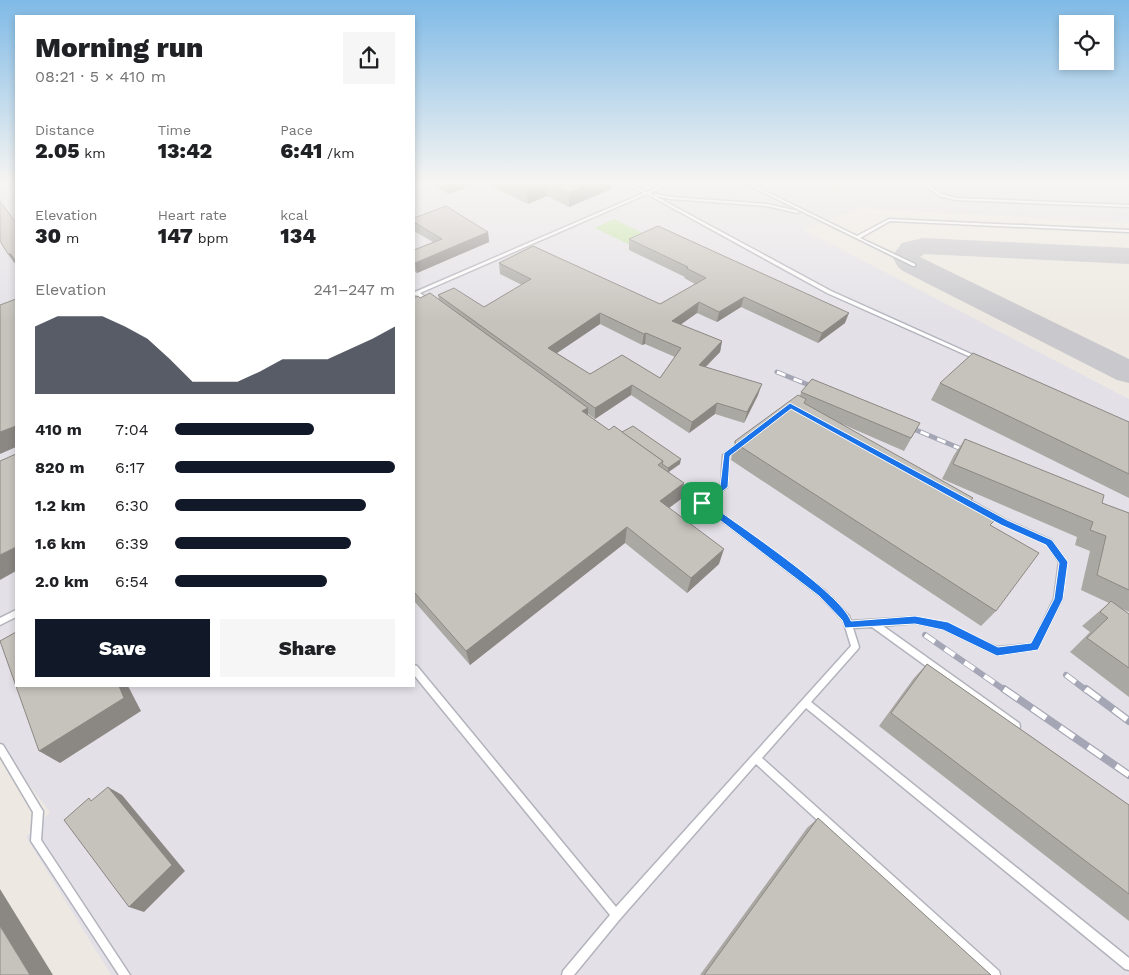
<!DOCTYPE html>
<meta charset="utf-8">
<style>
:root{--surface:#fff;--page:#f6f6f6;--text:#202124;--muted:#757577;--accent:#111827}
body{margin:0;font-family:"Work Sans",sans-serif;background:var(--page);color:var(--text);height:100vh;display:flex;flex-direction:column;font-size:19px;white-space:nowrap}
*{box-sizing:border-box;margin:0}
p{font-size:16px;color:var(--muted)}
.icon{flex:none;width:28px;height:28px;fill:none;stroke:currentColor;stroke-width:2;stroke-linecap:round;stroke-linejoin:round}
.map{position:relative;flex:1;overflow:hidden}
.drawer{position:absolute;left:15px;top:15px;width:400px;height:672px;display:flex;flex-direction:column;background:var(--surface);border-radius:0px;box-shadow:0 2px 8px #0003}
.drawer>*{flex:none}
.controls{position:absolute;left:1059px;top:15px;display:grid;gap:10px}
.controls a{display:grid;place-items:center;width:55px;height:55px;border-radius:0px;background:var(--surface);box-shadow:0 2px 8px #0003;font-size:25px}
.pin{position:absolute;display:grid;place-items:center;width:42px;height:42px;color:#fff;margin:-21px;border-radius:10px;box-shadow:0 2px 8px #0006}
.round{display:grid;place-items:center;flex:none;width:52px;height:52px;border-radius:0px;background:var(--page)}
.overview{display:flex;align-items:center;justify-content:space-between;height:85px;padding:0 20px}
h1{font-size:28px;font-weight:800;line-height:38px}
.metrics{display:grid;grid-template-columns:repeat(3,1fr);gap:8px;height:85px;padding:5px 20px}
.metrics div{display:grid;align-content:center}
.metrics b{font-size:21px;font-weight:800}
.metrics small{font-size:14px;font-weight:400}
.metrics p{font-size:14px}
.chart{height:140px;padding:10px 20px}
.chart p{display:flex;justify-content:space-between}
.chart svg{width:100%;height:90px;margin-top:5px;fill:var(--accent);opacity:.7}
.action{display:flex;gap:10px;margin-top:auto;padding:10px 20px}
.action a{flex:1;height:58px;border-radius:0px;background:var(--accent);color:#fff;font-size:20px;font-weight:800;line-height:58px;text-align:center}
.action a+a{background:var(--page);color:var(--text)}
ul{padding:0 20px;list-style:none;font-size:16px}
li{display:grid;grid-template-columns:80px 60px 1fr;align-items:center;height:38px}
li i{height:12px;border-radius:6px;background:var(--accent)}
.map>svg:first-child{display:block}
.industrial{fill:#e3e1e7}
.pitch{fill:#c3e2a3}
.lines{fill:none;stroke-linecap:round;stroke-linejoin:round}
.taxiway{fill:#c9c8cc;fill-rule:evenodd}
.lane-casing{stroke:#b2b3bc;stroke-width:3}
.lane{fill:#fff;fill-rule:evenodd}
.rail-far2-casing{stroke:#a5a6b5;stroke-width:5}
.rail-far1-casing{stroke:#a5a6b5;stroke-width:6}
.rail-casing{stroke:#a5a6b5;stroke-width:8}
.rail-far2{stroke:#fff;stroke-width:3;stroke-dasharray:9;stroke-linecap:butt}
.rail-far1{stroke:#fff;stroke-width:4.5;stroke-dasharray:12;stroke-linecap:butt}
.rail{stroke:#fff;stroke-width:5.5;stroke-dasharray:17;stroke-linecap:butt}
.wall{fill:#aaa8a3;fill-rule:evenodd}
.shaded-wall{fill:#8b8884}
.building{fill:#c6c3bd;stroke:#8b8884;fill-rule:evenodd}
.route{fill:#1a73e8;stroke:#fff;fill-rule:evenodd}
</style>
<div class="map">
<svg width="1129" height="975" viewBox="0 0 1129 975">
<rect width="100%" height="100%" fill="#ede9e2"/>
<path class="industrial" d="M0,184H16V686H414V184H820L836,191L856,184H1129V223L873,209L865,206L804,230L1129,399V975H111L26,837L50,812L0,747Z"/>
<path class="pitch" d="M614,219L649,236L630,245L595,228Z"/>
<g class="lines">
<path class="taxiway" d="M923,238L1129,248V264L924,254L920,257L1129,359V383L1117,380L903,271L898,267L892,256L902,243Z"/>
<defs>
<g id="lane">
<path d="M625,184H631L647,192L664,184H670L650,193L655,196V194H656L671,197L767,204L798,211L799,212L797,213L767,206L671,199L655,196L831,291L980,358L979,359H975L827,293L647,194L420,293L431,301V303C424,303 420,295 414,295V293L415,292L644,193Z"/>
<path d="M746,184H751L857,236L889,219L1129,230V232L890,221L860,238L915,264V266H913Z"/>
<path d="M923,184H928L941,194L956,198L1129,205V207L956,200L939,196Z"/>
<path d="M739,443L741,444L742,445L741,446L729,456L727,487L707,503L825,591L849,616L851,621L915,617L947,624L997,647L1032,644L1054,599L1059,562L1047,544L1002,524L962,502L961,500L962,498H966L1006,520L1051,540L1066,562L1062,599L1037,649L997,655L943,629L915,623L883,626L1019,723L1020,726L1019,729L1016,730L1013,729L872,627L853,628L859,647L858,649L811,702L1129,958V970L1125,969L806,708L762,758L999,971L1000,975H987L756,764L620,919L574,975H562L563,971L610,915L414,675V665L417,666L616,907L851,646L843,620L819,595L674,484L677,482H679L702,500L721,486L723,455Z"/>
<path d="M16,610V617L0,625V618Z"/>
<path d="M0,744L3,745L41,808L43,811L41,840L130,975H119L33,844L31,841L33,812L0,756Z"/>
</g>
</defs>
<use href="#lane" class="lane-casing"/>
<use href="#lane" class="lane"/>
<defs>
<g id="rail-far2">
<path d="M777,372L821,390"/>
<path d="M904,425L971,453"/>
</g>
<g id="rail-far1">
<path d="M925,635L1006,691"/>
<path d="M1066,675L1087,691"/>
</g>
<g id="rail">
<path d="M1004,689L1129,775"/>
<path d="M1086,689L1129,721"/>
</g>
</defs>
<use href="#rail-far2" class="rail-far2-casing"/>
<use href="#rail-far1" class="rail-far1-casing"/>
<use href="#rail" class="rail-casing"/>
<use href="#rail-far2" class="rail-far2"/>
<use href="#rail-far1" class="rail-far1"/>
<use href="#rail" class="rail"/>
</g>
<g class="wall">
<path d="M430,184H465V188L449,194Z"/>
<path d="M493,184H611V189L569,207L547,196L528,204L494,188Z"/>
<path d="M414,218L488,232L489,242L417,273L414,271V250L433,242L414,231Z"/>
<path d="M629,239L845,323L818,343L741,307L717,322L697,313L680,325L722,341L720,352L706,367L758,395L744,423L715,414L689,433L631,395L595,419L588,414V415L609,430L622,432L680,464L669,472L681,499L669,508L719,564L687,593L625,543L470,665L414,601V298L439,300L438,295L484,307L522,285L500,274L499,263L660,304L695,284L684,278L685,277L629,250ZM600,324L642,345L645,344L675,357L660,378L590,374L557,353Z"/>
<path d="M940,383L1129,422V498L931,400Z"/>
<path d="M801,392L920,423L904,451L842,424L968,505L990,525L996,611L981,626L731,460L735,441L800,396Z"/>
<path d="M965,439L1102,503L1129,513V612L1123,609L1129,614V697L1070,652L1090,632L1082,626L1109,603L1081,590L1090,551L1075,545L1077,537L942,479L954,455Z"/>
<path d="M927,664L1129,805V921L879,726L914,678Z"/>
<path d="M818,818L991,975H700L807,828Z"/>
</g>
<g class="shaded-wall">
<path d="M448,184H465V188L449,194Z"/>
<path d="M543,184H546L547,196L528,204L527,190Z"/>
<path d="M589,184H611V189L569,207V193Z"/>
<path d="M488,232L489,242L417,273L415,263Z"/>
<path d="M8,254H11L16,261V265Z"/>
<path d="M744,297L741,307L717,322L719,312Z"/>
<path d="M699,302L697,313L670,332L672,321Z"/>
<path d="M600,313V324L548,359V348Z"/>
<path d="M849,313L845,323L818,343L822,333Z"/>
<path d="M646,333L645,344L642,345L644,334Z"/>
<path d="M722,341L720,352L697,375L699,365Z"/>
<path d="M762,384L758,395L744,423L747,412Z"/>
<path d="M632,385L631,395L595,419V408Z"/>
<path d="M717,403L715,414L689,433L692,422Z"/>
<path d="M588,408V424L582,411Z"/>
<path d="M16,426V447L0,454V432Z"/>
<path d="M681,459L680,464L668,472V468Z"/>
<path d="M684,483L681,499L657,517L660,501Z"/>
<path d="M627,527L625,543L470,665L466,651Z"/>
<path d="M16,547V571L0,580V555Z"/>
<path d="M724,549L719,564L687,593L691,578Z"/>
<path d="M119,686H128L141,711L60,763L39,751Z"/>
<path d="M108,787L122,795L185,871L144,912L129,907Z"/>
<path d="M0,889L53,975H30L0,926Z"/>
</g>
<g class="building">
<path d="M514,184H543L527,190Z"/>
<path d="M550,184H589L569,193Z"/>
<path d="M0,201L16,223V262L11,254H8L0,241Z"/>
<path d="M446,206L488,232L415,263L414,262V250L442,239L414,222V218Z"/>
<path d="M658,226L849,313L822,333L744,297L719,312L699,302L672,321L722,341L699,365L762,384L747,412L717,403L692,422L632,385L595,408L438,295L454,288L484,307L531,279L499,263L533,246L660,304L706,278L686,268L688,267L629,239ZM600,313L644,334L646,333L681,348L660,378L622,355L590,374L548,348Z"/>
<path d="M430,293L588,408L582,411L609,430L614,426L663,461L658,465L684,483L660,501L724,549L691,578L627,527L466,651L414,592V298L418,296L420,298Z"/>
<path d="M16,299V426L0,432V305Z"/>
<path d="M973,353L1129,422V474L940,383Z"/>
<path d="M812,379L920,423L911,438L801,392Z"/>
<path d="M798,395L806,399L804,403L973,498L967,505L995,520L990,525L1039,553L996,611L735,443V441Z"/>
<path d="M633,426L681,459L668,468L662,464L663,461L622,432Z"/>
<path d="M965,439L1104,495L1102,503L1129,513V590L1097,575L1106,536L1090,530L1093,522L953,464Z"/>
<path d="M16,454V547L0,555V461Z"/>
<path d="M1111,601L1129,614V668L1087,638L1108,618L1100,612Z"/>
<path d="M16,632V686H119L124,698L39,751L0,641Z"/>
<path d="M927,664L1129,805V894L891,713Z"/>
<path d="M108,787L172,865L129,907L64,820L89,798L91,801Z"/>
<path d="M818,818L991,975H704Z"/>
<path d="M0,926L30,975H0Z"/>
</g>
<linearGradient id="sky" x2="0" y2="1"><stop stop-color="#7fbae6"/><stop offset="0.57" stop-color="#f7f5f2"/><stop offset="1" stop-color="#f7f5f2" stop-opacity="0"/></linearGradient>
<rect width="1129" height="321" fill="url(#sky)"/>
<path class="route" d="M790,403L1007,520L1052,540L1068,562L1063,599L1038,650L997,656L943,630L915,624L845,628L842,620L819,596L700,505V501L720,486L724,453ZM791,409L1001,525L1046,545L1059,563L1054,599L1031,643L998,647L948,622L915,616L851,621C841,593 737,524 708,503L728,487L730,456Z"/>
</svg>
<div class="controls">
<a><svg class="icon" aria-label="locate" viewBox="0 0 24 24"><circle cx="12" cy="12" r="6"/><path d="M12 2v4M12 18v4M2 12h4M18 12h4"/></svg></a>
</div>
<div class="pin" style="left:702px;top:503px;background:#1e9e55"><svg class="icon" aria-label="arrive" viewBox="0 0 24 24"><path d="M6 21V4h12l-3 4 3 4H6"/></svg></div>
<section class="drawer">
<div class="overview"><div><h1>Morning run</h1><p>08:21 · 5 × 410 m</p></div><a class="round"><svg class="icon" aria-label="share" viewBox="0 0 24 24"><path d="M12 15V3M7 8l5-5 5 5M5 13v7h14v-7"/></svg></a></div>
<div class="metrics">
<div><p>Distance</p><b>2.05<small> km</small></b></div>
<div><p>Time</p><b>13:42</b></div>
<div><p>Pace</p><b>6:41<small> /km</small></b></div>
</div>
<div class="metrics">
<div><p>Elevation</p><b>30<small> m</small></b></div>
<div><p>Heart rate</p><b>147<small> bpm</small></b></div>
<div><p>kcal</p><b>134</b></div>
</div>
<div class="chart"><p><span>Elevation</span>241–247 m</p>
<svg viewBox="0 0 160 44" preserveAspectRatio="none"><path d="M0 44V11L10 6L20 6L30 6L40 11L50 17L60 27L70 38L80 38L90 38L100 33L110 27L120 27L130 27L140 22L150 17L160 11V44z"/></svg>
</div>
<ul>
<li><b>410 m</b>7:04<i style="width:63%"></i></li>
<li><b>820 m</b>6:17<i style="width:100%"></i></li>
<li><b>1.2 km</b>6:30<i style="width:87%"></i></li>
<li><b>1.6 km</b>6:39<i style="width:80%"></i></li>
<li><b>2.0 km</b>6:54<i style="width:69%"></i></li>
</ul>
<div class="action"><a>Save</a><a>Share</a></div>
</section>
</div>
